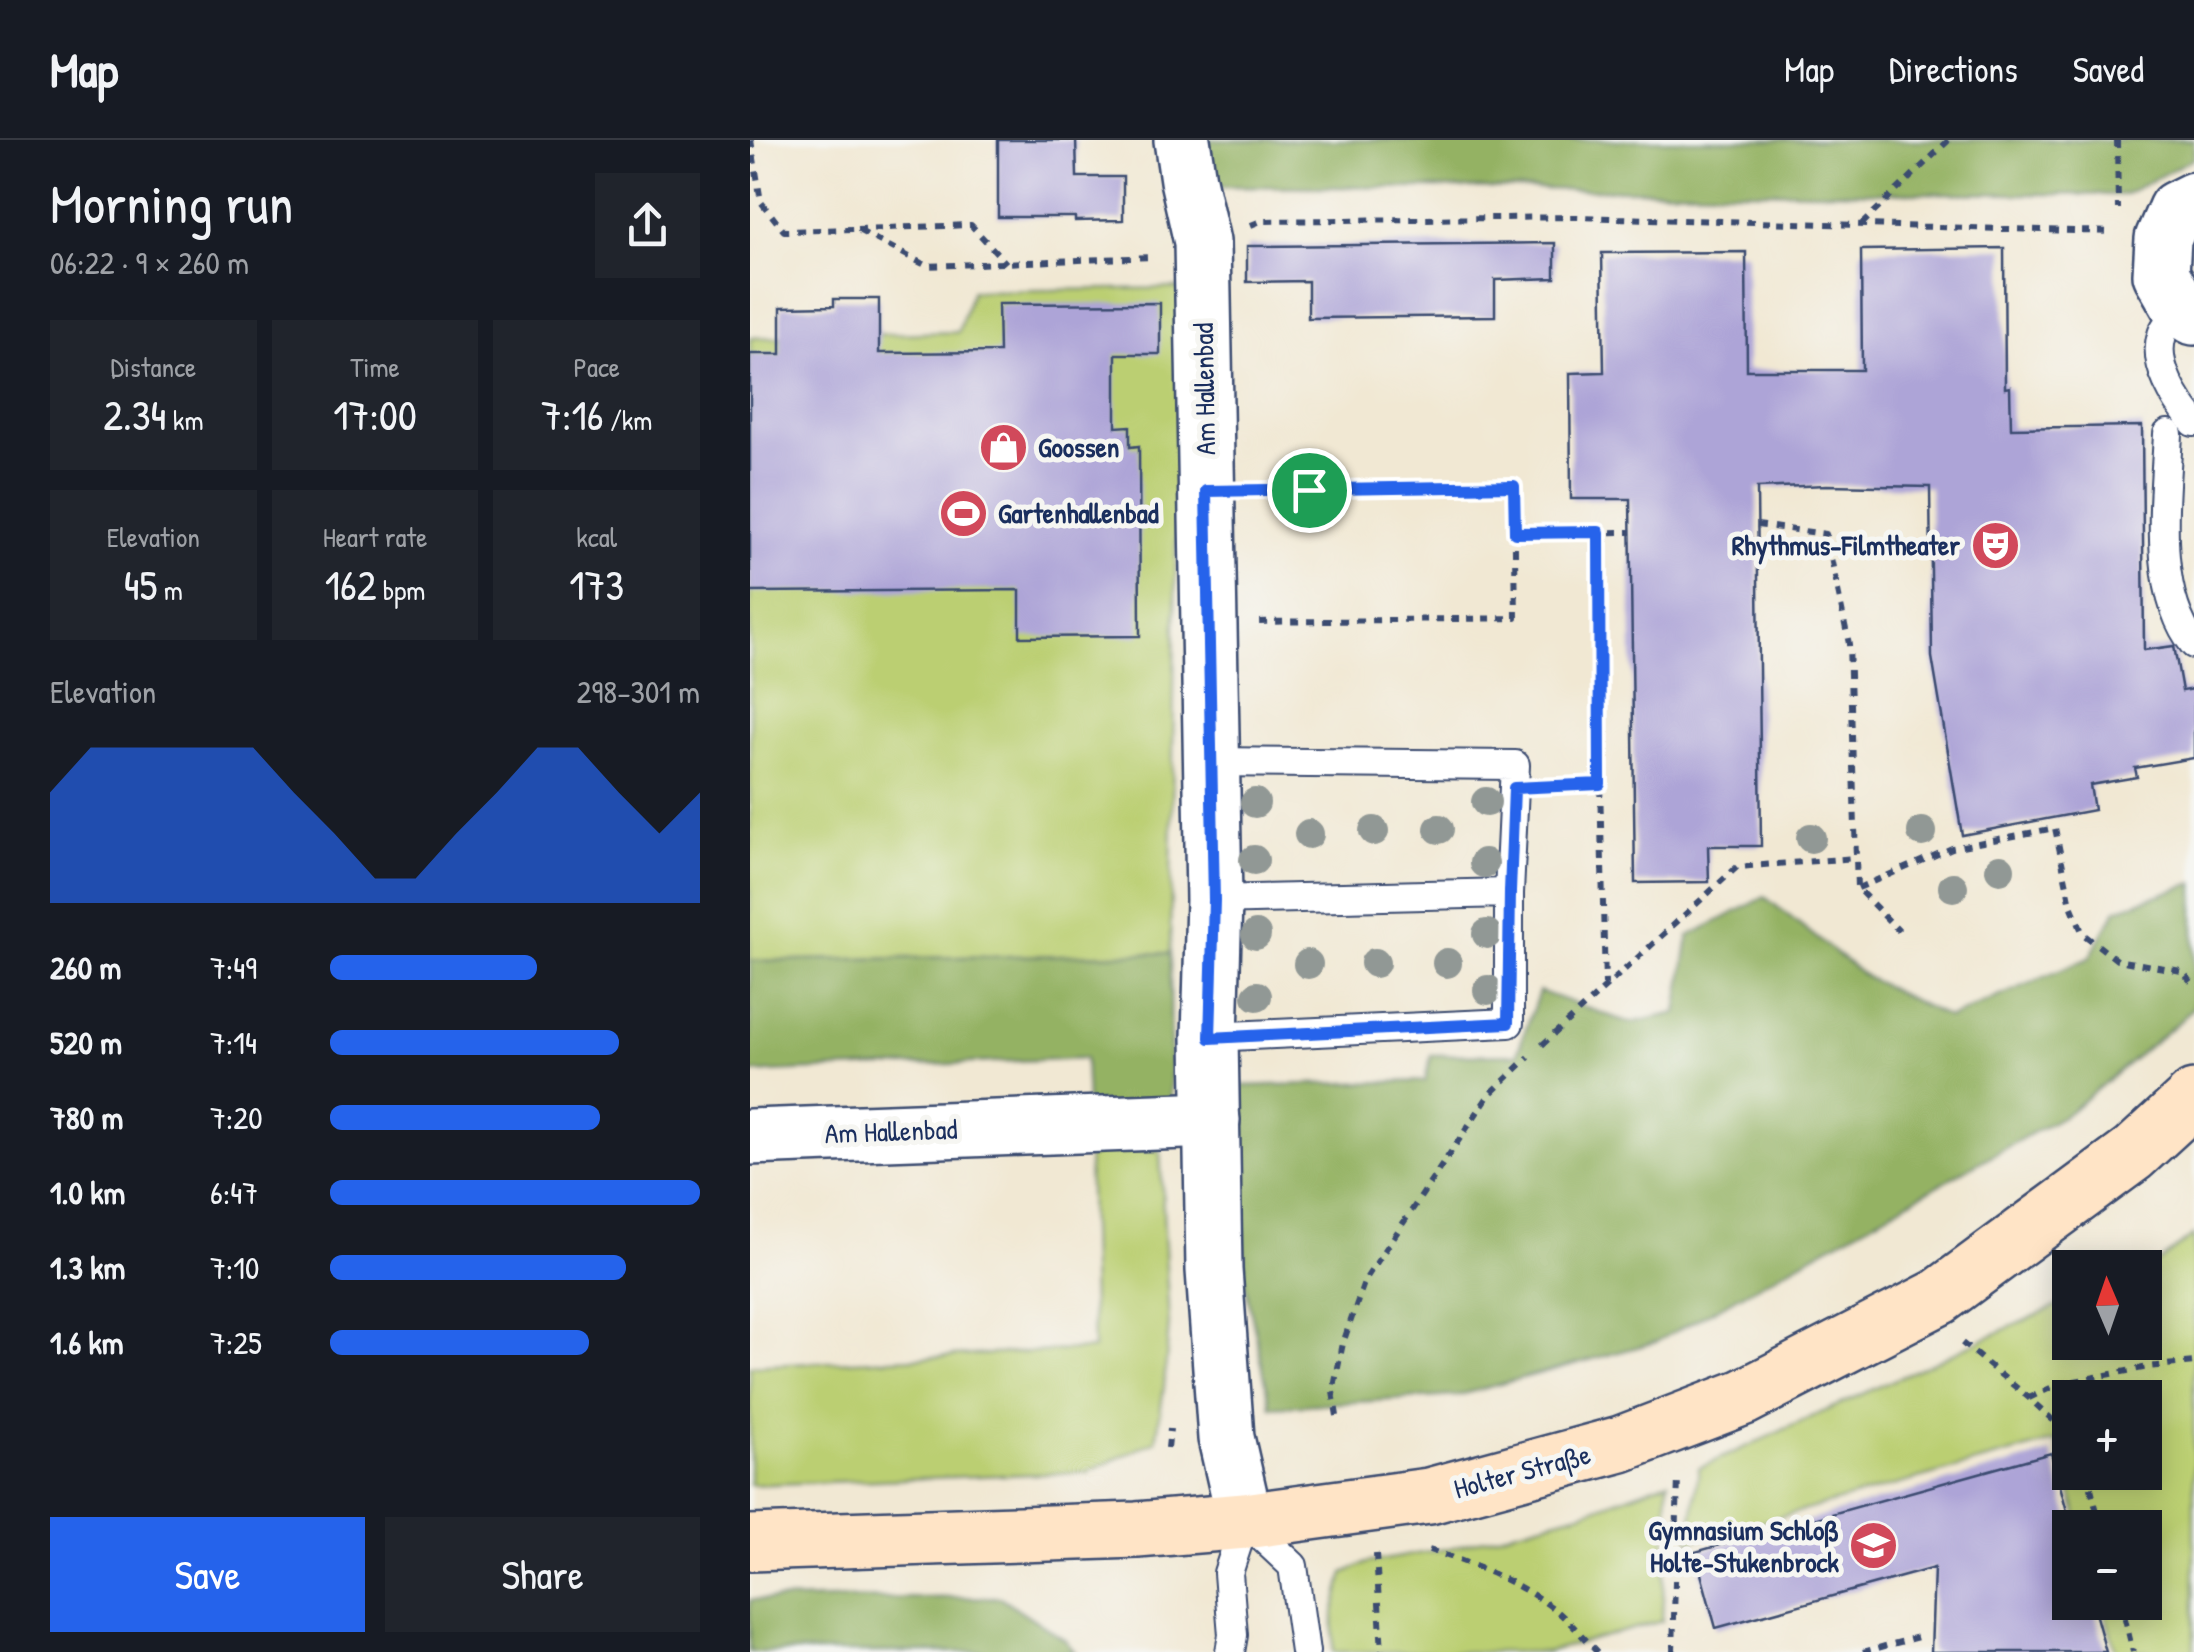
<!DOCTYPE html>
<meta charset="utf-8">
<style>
:root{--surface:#171b24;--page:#20242c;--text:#f1f3f6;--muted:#9ea1a6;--line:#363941;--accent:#2563eb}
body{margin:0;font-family:"Patrick Hand",sans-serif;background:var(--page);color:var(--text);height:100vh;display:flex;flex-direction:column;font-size:38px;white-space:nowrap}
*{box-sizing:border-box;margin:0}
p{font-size:32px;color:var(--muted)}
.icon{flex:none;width:55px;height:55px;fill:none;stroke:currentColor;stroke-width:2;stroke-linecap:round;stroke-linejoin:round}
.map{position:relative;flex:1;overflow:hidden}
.details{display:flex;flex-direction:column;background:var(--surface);width:750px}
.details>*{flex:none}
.needle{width:65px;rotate:358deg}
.tools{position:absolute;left:1302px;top:1110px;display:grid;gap:20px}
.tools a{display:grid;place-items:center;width:110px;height:110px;border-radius:0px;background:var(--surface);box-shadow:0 5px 25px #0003;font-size:50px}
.pin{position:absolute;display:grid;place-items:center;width:85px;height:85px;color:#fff;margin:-42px;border:5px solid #fff;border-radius:50%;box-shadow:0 2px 10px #0007}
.round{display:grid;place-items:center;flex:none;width:105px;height:105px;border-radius:0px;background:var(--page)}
.headline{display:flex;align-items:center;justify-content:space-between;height:170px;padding:0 50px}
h1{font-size:55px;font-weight:600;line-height:75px}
.metrics{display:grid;grid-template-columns:repeat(3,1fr);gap:15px;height:170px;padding:10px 50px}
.metrics div{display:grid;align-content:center;border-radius:0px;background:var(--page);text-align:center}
.metrics b{font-size:42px;font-weight:600}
.metrics small{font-size:28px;font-weight:400}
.metrics p{font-size:28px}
.chart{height:280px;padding:20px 50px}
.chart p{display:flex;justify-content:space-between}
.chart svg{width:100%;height:180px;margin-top:10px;fill:var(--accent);opacity:.7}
.action{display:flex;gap:20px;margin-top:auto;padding:20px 50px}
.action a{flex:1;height:115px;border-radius:0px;background:var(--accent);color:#fff;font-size:40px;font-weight:600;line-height:115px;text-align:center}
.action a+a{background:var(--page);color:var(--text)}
ul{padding:0 50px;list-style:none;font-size:32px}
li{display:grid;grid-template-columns:160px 120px 1fr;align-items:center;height:75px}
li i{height:25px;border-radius:12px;background:var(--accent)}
header{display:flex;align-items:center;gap:60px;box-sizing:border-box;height:140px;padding:0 50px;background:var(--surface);border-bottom:2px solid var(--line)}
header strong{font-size:48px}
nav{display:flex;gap:55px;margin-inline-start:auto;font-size:35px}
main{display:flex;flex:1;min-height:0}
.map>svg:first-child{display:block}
.green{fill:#bbcf72;stroke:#6b7f68;stroke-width:2.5;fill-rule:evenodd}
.forest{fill:#94b264;stroke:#587061;stroke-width:2.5}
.building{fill:#ada4d7}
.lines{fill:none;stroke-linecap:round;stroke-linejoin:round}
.lane-casing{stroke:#3b4b70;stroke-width:32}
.street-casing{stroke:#3b4b70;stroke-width:60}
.secondary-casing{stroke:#3b4b70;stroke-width:60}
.path{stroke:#3b4b70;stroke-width:6;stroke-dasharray:8 8;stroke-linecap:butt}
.lane{stroke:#fff;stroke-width:28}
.street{stroke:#fff;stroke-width:55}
.secondary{stroke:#ffe4c6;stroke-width:55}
.tree{fill:#919895}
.route-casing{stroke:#fff;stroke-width:20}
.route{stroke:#2563eb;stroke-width:12}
.labels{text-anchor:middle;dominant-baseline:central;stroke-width:10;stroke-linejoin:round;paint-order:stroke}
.street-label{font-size:28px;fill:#1b2f5e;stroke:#f6f6f2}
.poi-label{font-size:28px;font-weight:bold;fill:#1b2f5e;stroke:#f6f6f2;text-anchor:start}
</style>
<header>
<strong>Map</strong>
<nav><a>Map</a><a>Directions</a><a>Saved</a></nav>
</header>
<main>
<section class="details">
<div class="headline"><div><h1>Morning run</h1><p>06:22 · 9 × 260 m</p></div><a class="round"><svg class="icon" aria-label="share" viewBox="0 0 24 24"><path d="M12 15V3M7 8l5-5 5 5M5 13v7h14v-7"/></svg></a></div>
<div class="metrics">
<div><p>Distance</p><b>2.34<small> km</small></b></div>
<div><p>Time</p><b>17:00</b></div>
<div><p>Pace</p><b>7:16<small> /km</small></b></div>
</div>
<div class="metrics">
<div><p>Elevation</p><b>45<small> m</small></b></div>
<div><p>Heart rate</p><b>162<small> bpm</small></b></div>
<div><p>kcal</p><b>173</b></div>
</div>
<div class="chart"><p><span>Elevation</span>298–301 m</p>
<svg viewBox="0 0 160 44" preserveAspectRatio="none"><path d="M0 44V17L10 6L20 6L30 6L40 6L50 6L60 17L70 27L80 38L90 38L100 27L110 17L120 6L130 6L140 17L150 27L160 17V44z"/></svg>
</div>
<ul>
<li><b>260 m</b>7:49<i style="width:56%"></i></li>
<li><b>520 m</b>7:14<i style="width:78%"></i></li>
<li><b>780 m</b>7:20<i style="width:73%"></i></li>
<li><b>1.0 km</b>6:47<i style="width:100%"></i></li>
<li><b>1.3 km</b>7:10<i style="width:80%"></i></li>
<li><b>1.6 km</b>7:25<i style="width:70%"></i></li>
</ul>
<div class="action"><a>Save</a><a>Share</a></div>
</section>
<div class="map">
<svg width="1444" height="1512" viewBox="0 0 1444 1512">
<rect width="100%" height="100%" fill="#f6f6f2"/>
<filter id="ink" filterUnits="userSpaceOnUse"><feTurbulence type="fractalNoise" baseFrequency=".01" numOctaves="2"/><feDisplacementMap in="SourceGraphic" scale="20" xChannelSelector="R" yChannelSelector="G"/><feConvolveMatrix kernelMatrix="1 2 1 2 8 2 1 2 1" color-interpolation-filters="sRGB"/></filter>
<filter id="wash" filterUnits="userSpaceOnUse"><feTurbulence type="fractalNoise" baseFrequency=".0048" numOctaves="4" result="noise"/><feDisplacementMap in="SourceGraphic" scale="40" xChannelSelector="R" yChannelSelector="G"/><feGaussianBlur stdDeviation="2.25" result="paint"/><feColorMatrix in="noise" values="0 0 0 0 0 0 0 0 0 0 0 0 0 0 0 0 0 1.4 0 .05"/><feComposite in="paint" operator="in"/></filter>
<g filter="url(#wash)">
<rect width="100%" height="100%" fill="#f1e8d3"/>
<g class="green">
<path d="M430,148L420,813L0,821V198L208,192L222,151Z"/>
<path d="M338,1009L410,1010L419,1184L414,1247L406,1301L337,1332L0,1345V1226L343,1209Z"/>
<path d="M1444,1095V1512H1366L1352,1463L1395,1462V1388L1331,1387L1306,1301L939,1402L949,1328L1320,1160V1202H1395V1128L1411,1120ZM1320,1258H1395V1332H1320Z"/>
<path d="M918,1341L912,1481L796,1512H583L584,1472L594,1433L617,1423L700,1408L834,1372Z"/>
</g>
<g class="forest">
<path d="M457,0H1444V18L1374,55L462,46Z"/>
<path d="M1444,743V866L1432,879L1318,973L906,1202L706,1256L521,1267L495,1143L487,946L675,941L681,915L767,914L789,851L880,883L927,873L939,796L1015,757L1116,837L1199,878L1339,818L1367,769Z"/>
<path d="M420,813L421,968L337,965L335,918L0,933V821Z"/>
<path d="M250,1457L315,1500L325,1512H0V1460Z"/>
</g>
<g id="blocks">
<g class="building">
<path d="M248,0H326L327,37H373V80L325,81V77H248Z"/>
<path d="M805,103V138L745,140V176L558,178V141L497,142V106Z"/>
<path d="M1254,108L1255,248L1260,247L1261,288L1392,286L1394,510L1424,506L1432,551L1444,549V618L1385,628L1387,637L1340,645L1344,670L1212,695L1182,517L1180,347L1077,345L1007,348L1011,706H958L959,742L885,743L880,359H821L820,233L854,232L852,113L996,112L997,230H1112L1111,110Z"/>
<path d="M84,159H129V213L249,212L248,164L410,163V214H366V287L380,286V307L389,306L390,496L270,497V450L0,452V214H31V167L84,166Z"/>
<path d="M1301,1313L1320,1382V1462H1342L1356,1512H1181L1184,1428L966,1488L945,1412Z"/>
</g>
</g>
</g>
<g filter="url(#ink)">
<use href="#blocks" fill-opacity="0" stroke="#3b4b70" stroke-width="2.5"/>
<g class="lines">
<defs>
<g id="lane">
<path d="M1431,169C1425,177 1414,186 1412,195C1402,224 1426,261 1444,282"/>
<path d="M1418,294C1415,357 1402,453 1444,504"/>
<path d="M461,622L765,625L759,753"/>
<path d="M460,897L759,883V753L464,760"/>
<path d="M480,1512L483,1495L478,1433L495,1381L543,1426L555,1512"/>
</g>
<g id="street">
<path d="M432,0L438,40L452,102L464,760L460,897L464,1130L476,1298L495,1381"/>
<path d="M1444,60L1426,69L1413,99L1411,134L1431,169L1444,177"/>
<path d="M0,997L462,980"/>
</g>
<path id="secondary" d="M0,1403L387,1390L495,1381L679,1356L871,1304L994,1257L1189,1157L1383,1014L1444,958"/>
</defs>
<use href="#lane" class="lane-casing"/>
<use href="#street" class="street-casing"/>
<use href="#secondary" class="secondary-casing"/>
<g class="path">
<path d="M1,0L11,62L34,91L106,89L177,126L404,117"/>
<path d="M1367,0L1368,69"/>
<path d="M1112,84L1199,0"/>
<path d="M501,85L511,81L828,77L1363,92"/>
<path d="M107,89L221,85L256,123"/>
<path d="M505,351L764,346L766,478L509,482"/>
<path d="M1007,385L1076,394L1099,504L1107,748L1149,791"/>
<path d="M849,392L850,643L855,845"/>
<path d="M765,393L881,392"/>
<path d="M800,646L850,643"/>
<path d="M1108,748L1202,708L1305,688L1321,765L1333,794L1367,820L1432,831L1444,845"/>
<path d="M792,905L987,727L1106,718"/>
<path d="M1212,1203L1279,1258L1320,1296"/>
<path d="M1279,1258L1309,1244L1398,1227L1444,1222"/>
<path d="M587,1276L583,1252L593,1203L615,1140L739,955L779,917"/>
<path d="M418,1308L420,1289"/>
<path d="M1337,1332L1351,1388"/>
<path d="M679,1410C724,1424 771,1443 808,1472C822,1484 835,1499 847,1512"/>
<path d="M626,1414L632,1512"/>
<path d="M1371,1462L1383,1512"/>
<path d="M923,1512L928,1337"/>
<path d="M1113,1512L1172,1496"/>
</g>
<use href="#lane" class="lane"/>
<use href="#street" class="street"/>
<use href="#secondary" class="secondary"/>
</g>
<g class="tree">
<circle cx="736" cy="662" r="15"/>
<circle cx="505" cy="663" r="15"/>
<circle cx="689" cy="689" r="15"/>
<circle cx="624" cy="691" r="15"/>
<circle cx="1172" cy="692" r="15"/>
<circle cx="559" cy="694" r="15"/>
<circle cx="1061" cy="698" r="15"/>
<circle cx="504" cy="720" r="15"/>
<circle cx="734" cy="723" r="15"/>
<circle cx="1250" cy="729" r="15"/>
<circle cx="1203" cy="747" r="15"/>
<circle cx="737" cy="794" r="15"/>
<circle cx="506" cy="795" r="15"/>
<circle cx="625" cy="823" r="15"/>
<circle cx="697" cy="823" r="15"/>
<circle cx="558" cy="824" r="15"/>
<circle cx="738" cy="850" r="15"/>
<circle cx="507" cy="856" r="15"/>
</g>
</g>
<g class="lines" filter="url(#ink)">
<defs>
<path id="route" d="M764,346L765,393L849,392L850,644L764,648L760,752L758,883L460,898L464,760L456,351Z"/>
</defs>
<use href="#route" class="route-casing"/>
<use href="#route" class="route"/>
</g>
<defs>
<symbol id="shop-disc" viewBox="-11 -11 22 22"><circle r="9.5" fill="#d1495b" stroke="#f6f6f2"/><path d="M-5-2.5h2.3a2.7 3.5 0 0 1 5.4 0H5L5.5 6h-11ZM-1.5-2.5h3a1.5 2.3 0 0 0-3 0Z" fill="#fff"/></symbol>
<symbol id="stadium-disc" viewBox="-11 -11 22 22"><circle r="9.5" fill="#d1495b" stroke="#f6f6f2"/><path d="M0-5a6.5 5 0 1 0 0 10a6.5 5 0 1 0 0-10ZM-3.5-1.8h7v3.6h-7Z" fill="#fff"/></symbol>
<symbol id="theatre-disc" viewBox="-11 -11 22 22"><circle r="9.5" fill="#d1495b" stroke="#f6f6f2"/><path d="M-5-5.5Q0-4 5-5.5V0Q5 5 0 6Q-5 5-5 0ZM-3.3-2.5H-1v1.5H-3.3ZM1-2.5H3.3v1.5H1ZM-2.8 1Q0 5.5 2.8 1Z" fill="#fff"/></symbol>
<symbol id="school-disc" viewBox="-11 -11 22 22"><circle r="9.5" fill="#d1495b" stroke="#f6f6f2"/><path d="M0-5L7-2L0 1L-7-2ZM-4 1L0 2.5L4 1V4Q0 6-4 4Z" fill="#fff"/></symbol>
</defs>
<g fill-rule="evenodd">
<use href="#shop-disc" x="226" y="280" width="55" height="55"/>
<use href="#stadium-disc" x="186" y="346" width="55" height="55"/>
<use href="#theatre-disc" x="1218" y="378" width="55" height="55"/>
<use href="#school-disc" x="1096" y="1378" width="55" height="55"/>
</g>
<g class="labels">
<g class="street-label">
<text transform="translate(454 249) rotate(-91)">Am Hallenbad</text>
<text transform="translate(141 991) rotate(-2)">Am Hallenbad</text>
<text transform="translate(772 1331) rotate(-15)">Holter Straße</text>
</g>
<g class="poi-label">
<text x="288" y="307">Goossen</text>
<text x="248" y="373">Gartenhallenbad</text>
<text x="1210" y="405" text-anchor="end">Rhythmus-Filmtheater</text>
<text x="1089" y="1390" text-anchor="end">Gymnasium Schloß<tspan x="1089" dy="32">Holte-Stukenbrock</tspan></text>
</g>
</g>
</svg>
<div class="tools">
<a><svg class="needle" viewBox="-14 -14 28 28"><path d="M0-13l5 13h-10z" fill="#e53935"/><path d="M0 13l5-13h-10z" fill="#9ea1a6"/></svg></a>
<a>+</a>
<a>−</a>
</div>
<div class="pin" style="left:559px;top:350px;background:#1e9e55"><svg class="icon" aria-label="arrive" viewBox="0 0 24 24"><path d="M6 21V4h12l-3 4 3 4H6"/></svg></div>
</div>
</main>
